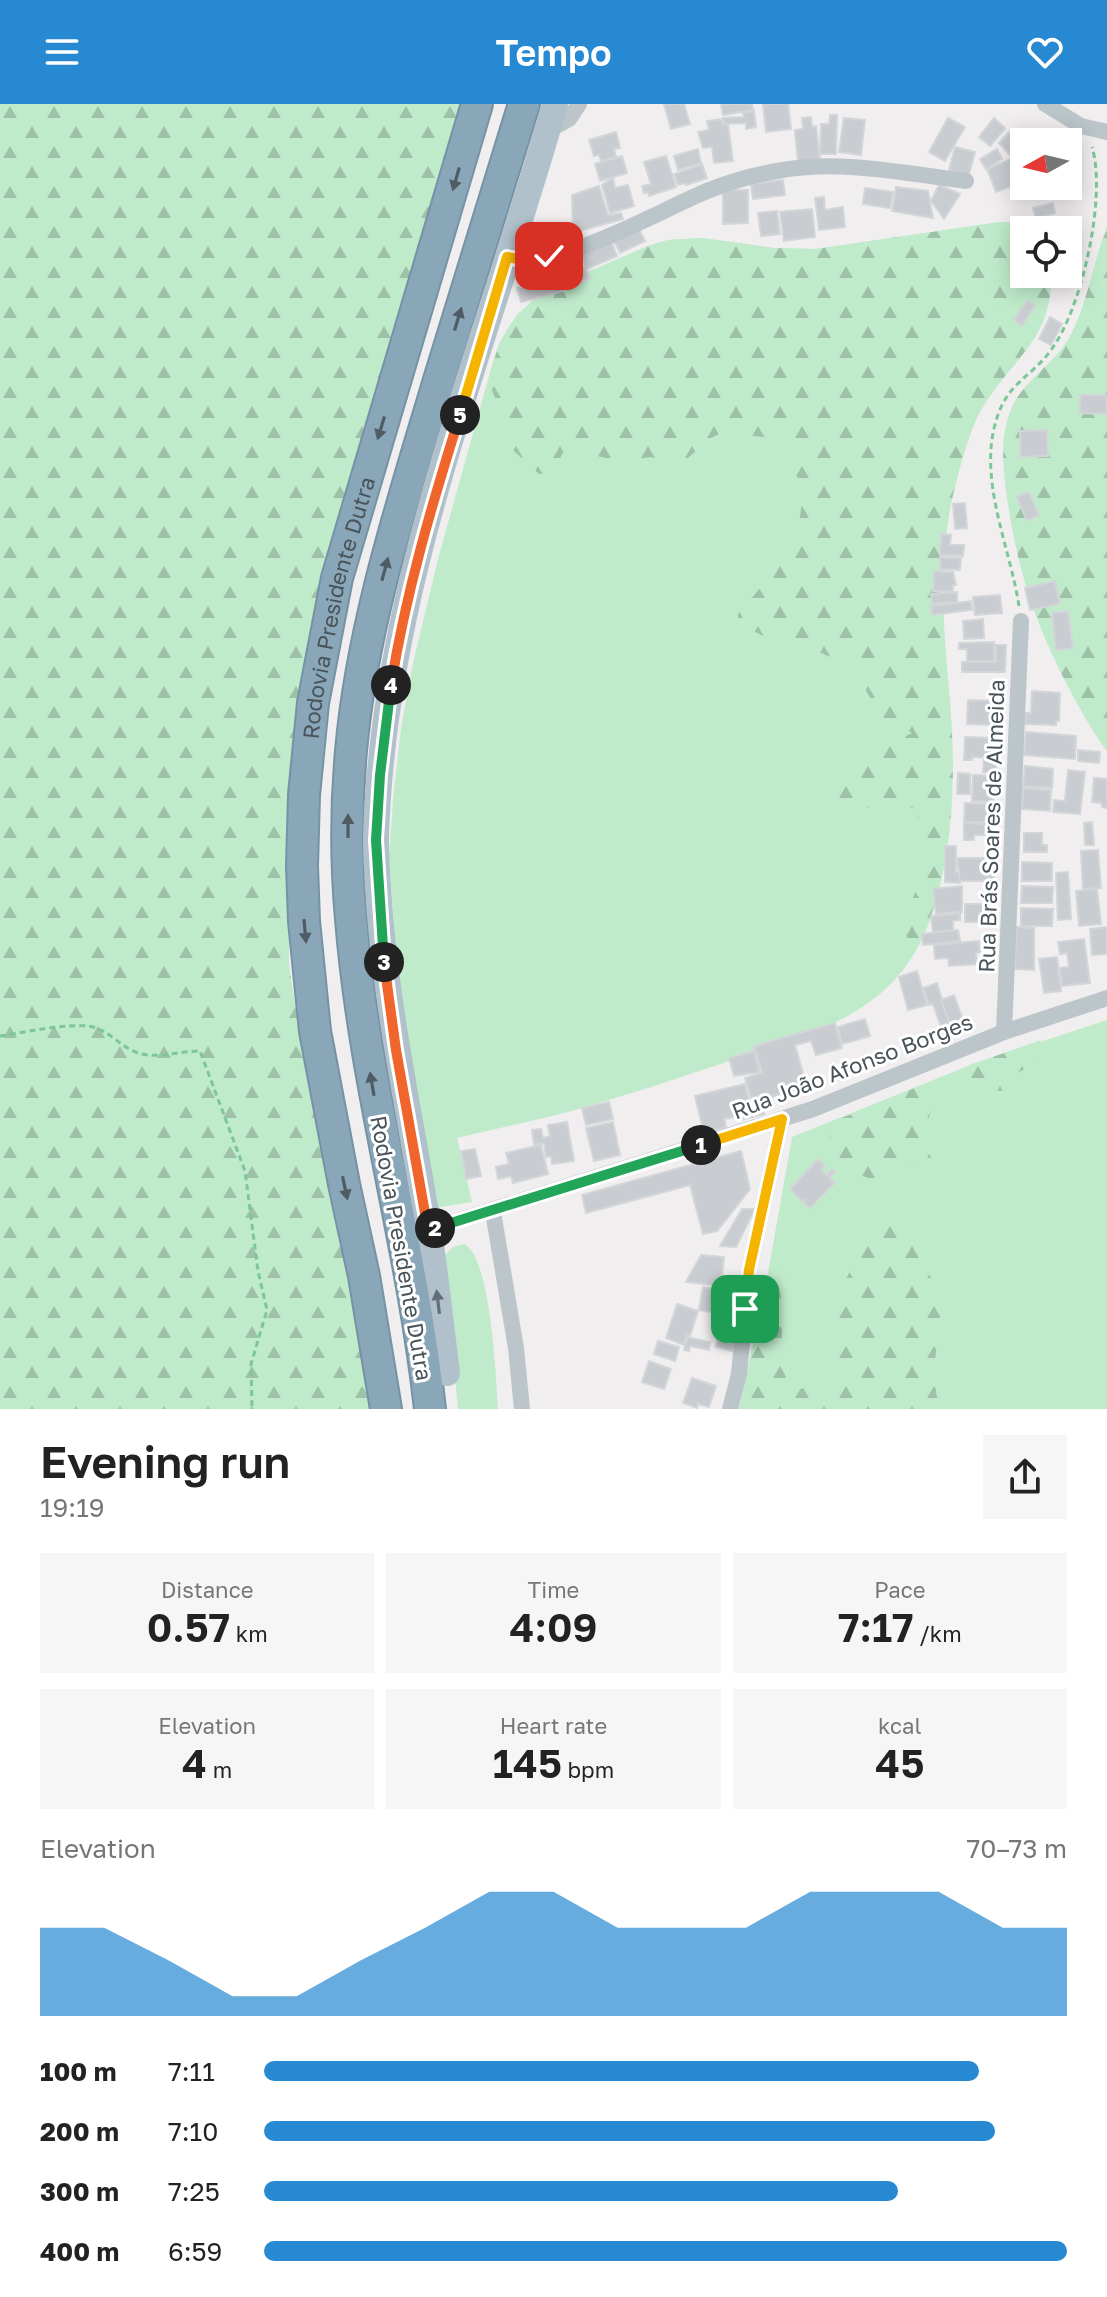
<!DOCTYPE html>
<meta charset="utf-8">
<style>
:root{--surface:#fff;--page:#f6f6f6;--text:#222;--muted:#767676;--accent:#2789d2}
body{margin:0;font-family:"Golos Text",sans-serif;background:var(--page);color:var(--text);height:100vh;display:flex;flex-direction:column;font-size:30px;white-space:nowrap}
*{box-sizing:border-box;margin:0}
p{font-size:26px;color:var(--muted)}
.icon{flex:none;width:44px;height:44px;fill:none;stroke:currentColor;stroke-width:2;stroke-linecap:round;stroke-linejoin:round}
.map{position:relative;height:1305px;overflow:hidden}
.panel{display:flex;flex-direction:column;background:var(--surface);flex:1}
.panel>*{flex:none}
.needle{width:52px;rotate:262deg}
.controls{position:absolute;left:1010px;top:24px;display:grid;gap:16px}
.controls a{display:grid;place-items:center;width:72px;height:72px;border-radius:0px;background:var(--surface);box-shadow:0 4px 20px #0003;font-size:40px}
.pin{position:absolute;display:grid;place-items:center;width:68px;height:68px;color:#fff;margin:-34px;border-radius:16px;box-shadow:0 4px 12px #0006}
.km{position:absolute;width:40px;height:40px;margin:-20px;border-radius:50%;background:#222;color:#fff;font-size:22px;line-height:40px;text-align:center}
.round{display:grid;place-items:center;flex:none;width:84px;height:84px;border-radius:0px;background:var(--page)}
.headline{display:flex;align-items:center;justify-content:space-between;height:136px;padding:0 40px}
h1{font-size:44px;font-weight:600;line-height:60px}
.figures{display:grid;grid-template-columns:repeat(3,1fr);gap:12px;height:136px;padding:8px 40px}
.figures div{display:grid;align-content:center;border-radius:0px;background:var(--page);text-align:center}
.figures b{font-size:40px;font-weight:600}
.figures small{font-size:22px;font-weight:400}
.figures p{font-size:22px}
.chart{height:224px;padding:16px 40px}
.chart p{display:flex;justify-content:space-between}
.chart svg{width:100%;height:144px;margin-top:8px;fill:var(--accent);opacity:.7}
ul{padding:0 40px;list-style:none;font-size:26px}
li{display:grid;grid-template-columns:128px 96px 1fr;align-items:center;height:60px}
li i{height:20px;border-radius:10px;background:var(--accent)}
header{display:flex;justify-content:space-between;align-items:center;height:104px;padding:0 40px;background:var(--accent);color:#fff;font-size:36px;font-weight:600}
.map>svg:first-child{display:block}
.grass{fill:#c0ebcb}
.forest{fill:url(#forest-firs)}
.building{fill:#c9ccd1;stroke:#d3d6d9;stroke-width:2}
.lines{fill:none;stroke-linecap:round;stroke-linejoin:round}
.motorway-casing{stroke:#7593a5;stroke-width:34}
.path{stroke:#7bc797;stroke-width:3;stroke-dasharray:6 4;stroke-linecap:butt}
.minor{stroke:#bbc5ca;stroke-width:16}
.primary{stroke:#b0c1cb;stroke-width:26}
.motorway{stroke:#8aa7b9;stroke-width:30}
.oneway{fill:#4f5c64}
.oneway2{fill:#626f76}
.split-1-casing{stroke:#fff;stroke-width:16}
.split-2-casing{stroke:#fff;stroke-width:16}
.split-3-casing{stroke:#fff;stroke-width:16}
.split-4-casing{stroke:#fff;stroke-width:16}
.split-5-casing{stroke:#fff;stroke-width:16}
.split-6-casing{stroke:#fff;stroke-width:16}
.split-1{stroke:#f5b400;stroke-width:10}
.split-2{stroke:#22a559;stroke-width:10}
.split-3{stroke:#f0652b;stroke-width:10}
.split-4{stroke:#22a559;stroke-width:10}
.split-5{stroke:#f0652b;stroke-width:10}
.split-6{stroke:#f5b400;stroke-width:10}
.labels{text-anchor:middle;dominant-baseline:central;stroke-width:6;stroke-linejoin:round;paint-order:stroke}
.street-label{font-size:22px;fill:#48545a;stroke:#fff}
</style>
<header><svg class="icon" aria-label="menu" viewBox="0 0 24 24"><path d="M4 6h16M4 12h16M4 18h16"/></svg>Tempo<svg class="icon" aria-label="heart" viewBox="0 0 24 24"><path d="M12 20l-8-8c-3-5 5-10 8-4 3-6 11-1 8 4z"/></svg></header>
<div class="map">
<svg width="1107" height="1305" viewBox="0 0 1107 1305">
<defs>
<pattern id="forest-firs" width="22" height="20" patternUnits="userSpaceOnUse" patternTransform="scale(2)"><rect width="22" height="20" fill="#c0ebcb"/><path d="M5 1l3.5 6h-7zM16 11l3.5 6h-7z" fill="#9ec1a8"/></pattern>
</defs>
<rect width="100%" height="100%" fill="#f1eeef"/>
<g class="grass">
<path d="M1000,118H1013L1031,126H1024V170H1051C1053,240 1005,258 978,312C966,335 951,393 948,418C934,509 955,601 951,692C948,750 940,819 903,866C886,888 861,906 836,918C806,933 771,943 739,954C681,973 623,993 564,1009C529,1018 493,1025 457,1034L472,1098L429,1105L407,996L389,754L393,696L401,624L413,559L438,455L494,254L499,240L517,211L543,187L648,142L668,136L702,134L774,144L816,145Z"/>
<path d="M1107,916V1305H739L758,1226L792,1033L973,960Z"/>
<path d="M464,1140C491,1152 496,1274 498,1305H458L444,1152L453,1143Z"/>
</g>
<g class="forest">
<path d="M0,0H463L347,388L289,733V861L305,965L353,1151L379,1305H0Z"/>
<path d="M1000,118H1013L1031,126H1024V170H1051C1053,238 1007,258 978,311C967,333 952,391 948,416C938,476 945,537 950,597C957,680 954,777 913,851L903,822L904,812L921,777L923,762L917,732L918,703C901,706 889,702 873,703C860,704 854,707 841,701L838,695L851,664L859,653L912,629L882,613L851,562L812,545L770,535L738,520V510L784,456L798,427L803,391L799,376L790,360L786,339L763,333L721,329L711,334L688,354L677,359L650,353L623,358L571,346H565C557,357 555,371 539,370L513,346L508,334L505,308L496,296L488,277L499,240L508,224L517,211L543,188L648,142L668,136L702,134L774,144L816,145Z"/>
<path d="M1107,122V647C1093,629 1083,610 1072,590C1036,523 1018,469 1007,394C1003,364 999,332 1012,303C1025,275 1055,260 1070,232C1088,198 1093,158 1107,122Z"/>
<path d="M1041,936L1037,953L1032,961L1011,972L1003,987L986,986L964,976L950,980L945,996L931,1005C930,1015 922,1029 924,1038C926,1044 930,1050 932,1057L928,1068L915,1063L901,1064L871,1075L843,1065L825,1021L973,960Z"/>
<path d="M894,1116L911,1123L919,1155L935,1180L942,1202L935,1256L936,1289L941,1305H739L769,1164C796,1199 770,1246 790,1283L800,1285L838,1274C841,1263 833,1247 833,1233C832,1185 859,1145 894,1116Z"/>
</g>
<g class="building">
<path d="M664,0H684L690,20L671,25Z"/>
<path d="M721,0H752L753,6L723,11Z"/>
<path d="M763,0H788L791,25L766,28Z"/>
<path d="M754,7L756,23L746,25V19L724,20L723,14L744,13L743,9Z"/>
<path d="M830,11H837L836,50H820L821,20H829Z"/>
<path d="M811,13L812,23L816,22L820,55L798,58L795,26L803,25L802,14Z"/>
<path d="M844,14L865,16L861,51L839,48Z"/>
<path d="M948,14L965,23L945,57L929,48Z"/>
<path d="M994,14L1005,24L990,42L979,33Z"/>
<path d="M722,15L723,21L728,20L733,57L714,59L712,43L703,44L698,28L709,26L707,17Z"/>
<path d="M616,28L620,44L614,45L616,53L601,57L599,51L594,52L589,36Z"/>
<path d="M1009,28L1020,38L1009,50L999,39Z"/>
<path d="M955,43L975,48L969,71L949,66Z"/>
<path d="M698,45L701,59L678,66L674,52Z"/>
<path d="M997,45L1002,55L986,65L980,55Z"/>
<path d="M622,52L627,69L600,77L595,60Z"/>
<path d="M666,52L676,83L649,92L648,88L644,89L642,82L651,80L644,58Z"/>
<path d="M1018,52L1024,66L1021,69L1024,82L1027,86L1021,88L1019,84L1013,87L1011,82L996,88L987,65Z"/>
<path d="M702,60L707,74L686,81L685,79L678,81L674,70Z"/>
<path d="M613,74L615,84L628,81L634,102L610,109L602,81Z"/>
<path d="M783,76L785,91L753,95L751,80Z"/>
<path d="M939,81L960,90L944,115L931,97Z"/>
<path d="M599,82L608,111L621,109L623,115L573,129L572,91Z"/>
<path d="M896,83L928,87L933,114L892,107Z"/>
<path d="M865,84L893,88L890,104L863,100Z"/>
<path d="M723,86H748V119L723,120Z"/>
<path d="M824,93L825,106L843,103L845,123L819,126L815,94Z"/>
<path d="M1053,99L1055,109L1036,114L1033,104Z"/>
<path d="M812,105L815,133L784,137L780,108Z"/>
<path d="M777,107L780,130L761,132L758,109Z"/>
<path d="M638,123L645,137L620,149L613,135Z"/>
<path d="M611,137L617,152L587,165L581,151Z"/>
<path d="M585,162L590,175L568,182L563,170Z"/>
<path d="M543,167L548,184L561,180L563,187L521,198L517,184L527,181L524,172Z"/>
<path d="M1028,196L1035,202L1022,222L1014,216Z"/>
<path d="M1050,213L1062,220L1051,241L1039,235Z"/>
<path d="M1080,291H1107V310L1080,309Z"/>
<path d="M1047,326L1048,352L1020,353V327Z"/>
<path d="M1029,388L1039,411L1027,417L1017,393Z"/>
<path d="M965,399L967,424L955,425L953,400Z"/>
<path d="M941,430L951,431L950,441H964L963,452L940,451Z"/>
<path d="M940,453L961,454L960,466L940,465Z"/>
<path d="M934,467L953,468L956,481H953V487H933Z"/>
<path d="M1055,477L1060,500L1030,506L1025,484Z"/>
<path d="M957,488V498L932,500L931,490Z"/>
<path d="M1000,491L1002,509L975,511L973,493Z"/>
<path d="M971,497L972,506L932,511L931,502Z"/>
<path d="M1068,507L1073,544L1056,546L1052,509Z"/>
<path d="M983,515L984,534L964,535L963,517Z"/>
<path d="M994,538V557H967V545H959V539Z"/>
<path d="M996,541H1006L1005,568H962V558H996Z"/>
<path d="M1032,587L1060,589L1059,617H1056V621L1025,620L1026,609H1031Z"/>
<path d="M968,596L994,597L993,621L967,620Z"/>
<path d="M1026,628L1076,632L1075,655L1024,651Z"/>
<path d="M965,633L994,634L993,654L972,653V656H964Z"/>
<path d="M1078,646L1100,648L1099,659L1078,657Z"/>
<path d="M984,655H996V669L983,668Z"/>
<path d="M1025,662L1053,665L1052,684L1023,682Z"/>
<path d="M1068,666L1085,668L1080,710L1053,708L1054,696L1065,697Z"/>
<path d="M958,669L970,670V690H957Z"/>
<path d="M973,671L996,672L993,698L972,697Z"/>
<path d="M1094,674L1107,675V704L1102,703V699L1092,698Z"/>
<path d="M1023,684L1051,686L1050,707L1022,705Z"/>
<path d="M965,699L990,700L989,718H964Z"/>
<path d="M1092,718L1094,741H1085L1084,719Z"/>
<path d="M964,719L989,720V731H974V736H964Z"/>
<path d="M1024,729H1042V741H1047V748H1024Z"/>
<path d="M945,742H956V768H960V779L945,778Z"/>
<path d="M1098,746L1101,784L1083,785L1081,747Z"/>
<path d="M957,754H994V777H960Z"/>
<path d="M1022,758L1052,759V777H1022Z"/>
<path d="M1068,768L1071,815L1058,816L1056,769Z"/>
<path d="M962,782V808L936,810L933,785Z"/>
<path d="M1022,782L1053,783L1052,799H1021Z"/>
<path d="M1097,785L1101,820L1079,822L1076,787Z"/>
<path d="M965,800H990L986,818H965Z"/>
<path d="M1021,804L1053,805L1052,822H1021Z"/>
<path d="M960,809V816L953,817V826L933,828L931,812Z"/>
<path d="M1016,823L1034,824V866L1015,865Z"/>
<path d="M1107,823V850L1092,851L1090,825Z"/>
<path d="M958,826L960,837L923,841L922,830Z"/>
<path d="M1084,835L1090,879L1062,882L1059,864L1069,863L1067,849L1060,850L1058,838Z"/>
<path d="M979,837L980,848L976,849L977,860L949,862L948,854L935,855L934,841Z"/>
<path d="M1057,853L1061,887L1044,889L1039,855Z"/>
<path d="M917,867L927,901L908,906L899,873Z"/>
<path d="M937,879L951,925L955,924L957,930L945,934L933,900L929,901L923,884Z"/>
<path d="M954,891L964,919L951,923L941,896Z"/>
<path d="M865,915L870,932L842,940L838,923Z"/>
<path d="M835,919L842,944L816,951L811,937L795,941L807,983L764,995L766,999L761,1001L764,1010L756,1012L745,974L762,969L754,942Z"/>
<path d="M754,947L760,968L734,972L729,954Z"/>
<path d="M745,980L753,1013L740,1016L739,1012L724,1015L726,1023L704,1029L695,992Z"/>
<path d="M609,998L613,1015L586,1021L582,1004Z"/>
<path d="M567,1018L574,1057L552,1060L551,1052L546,1053L544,1039L534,1041L532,1026L541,1025L543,1034L550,1032L548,1021Z"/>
<path d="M613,1018L620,1051L594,1057L586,1024Z"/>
<path d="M541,1041L548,1070L513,1079L511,1072L498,1075L496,1063L509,1060L506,1049Z"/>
<path d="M475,1045L481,1072L466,1075L461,1047Z"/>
<path d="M741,1047L750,1085L717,1127L703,1130L690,1081L586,1109L582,1091Z"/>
<path d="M818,1055L825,1062L821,1066L827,1071L832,1065L835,1068L829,1073L835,1079L810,1104L803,1098L806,1094L802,1097L790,1085Z"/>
<path d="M742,1105H755L736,1143L720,1142Z"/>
<path d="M701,1151L724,1153L721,1182L686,1178Z"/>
<path d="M703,1183L730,1188L728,1200L733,1201L731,1212L699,1206Z"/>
<path d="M677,1200L698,1207L690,1232L687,1231L684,1241L666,1234Z"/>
<path d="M719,1228L731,1231L729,1239L734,1240L732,1247L716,1243Z"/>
<path d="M687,1233L710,1238L709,1246L690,1242L689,1247L684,1246Z"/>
<path d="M658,1237L679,1243L675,1257L654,1250Z"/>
<path d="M649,1257L671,1265L664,1285L642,1278Z"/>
<path d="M692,1274L716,1282L709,1303L698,1300L697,1304L683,1299Z"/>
</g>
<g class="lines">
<defs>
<g id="motorway">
<path id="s1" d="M386,1305L364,1172L344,1080L315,927L304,817L302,762L304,691L313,599L337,474L477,0"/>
<path d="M430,1305C412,1140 364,980 351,815C346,760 346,702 351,647C362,521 403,397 439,276C468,184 495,92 524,0"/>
</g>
</defs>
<use href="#motorway" class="motorway-casing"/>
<g class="path">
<path d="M1019,502C1010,443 978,376 996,317C1007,278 1031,274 1051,246C1082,205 1107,92 1092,43"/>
<path d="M0,932C27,928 60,920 88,922C107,924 120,943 138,949C157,955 180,947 200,947L245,1067L258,1167L267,1206L251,1260L252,1305"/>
</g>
<g class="minor">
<path d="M1045,0L1081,22L1107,28"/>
<path d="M547,27L569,15L579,0"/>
<path d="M507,153C558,167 658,107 707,87C729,78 754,71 777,67C839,55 904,69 966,77"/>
<path d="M1004,928L1021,517"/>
<path d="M493,1108L516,1244L522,1305"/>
<path d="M428,1126L813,1005L1004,928L1107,894"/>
<path d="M730,1305L739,1270L749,1166L782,1015"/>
</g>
<path class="primary" d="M447,1269C441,1222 436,1174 429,1127C412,1021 389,918 380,811C378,785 376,758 376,733C383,480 487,240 555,0"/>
<use href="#motorway" class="motorway"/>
</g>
<defs><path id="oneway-solid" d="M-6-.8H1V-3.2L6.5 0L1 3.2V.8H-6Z" transform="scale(2)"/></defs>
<g class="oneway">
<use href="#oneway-solid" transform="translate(456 75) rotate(106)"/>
<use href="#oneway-solid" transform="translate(458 215) rotate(-73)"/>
<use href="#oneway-solid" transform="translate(381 324) rotate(107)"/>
<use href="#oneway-solid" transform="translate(385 465) rotate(-75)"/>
<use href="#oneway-solid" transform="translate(348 722) rotate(-90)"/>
<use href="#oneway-solid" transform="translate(305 827) rotate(85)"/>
<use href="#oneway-solid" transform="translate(372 980) rotate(-100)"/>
<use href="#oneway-solid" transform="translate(345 1084) rotate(78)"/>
</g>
<use class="oneway2" href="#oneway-solid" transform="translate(438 1198) rotate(-97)"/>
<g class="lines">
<defs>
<path id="split-1" d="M701,1041L782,1015L749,1166L745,1205"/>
<path id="split-2" d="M435,1124L701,1041"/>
<path id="split-3" d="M384,858L396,946L428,1126L435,1124"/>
<path id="split-4" d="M384,858L376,736L380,671L391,581"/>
<path id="split-5" d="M391,581C406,488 432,400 460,311"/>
<path id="split-6" d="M460,311L507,153L522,156L549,152"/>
</defs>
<use href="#split-1" class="split-1-casing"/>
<use href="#split-2" class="split-2-casing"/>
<use href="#split-3" class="split-3-casing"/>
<use href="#split-4" class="split-4-casing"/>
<use href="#split-5" class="split-5-casing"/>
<use href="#split-6" class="split-6-casing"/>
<use href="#split-1" class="split-1"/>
<use href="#split-2" class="split-2"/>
<use href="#split-3" class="split-3"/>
<use href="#split-4" class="split-4"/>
<use href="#split-5" class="split-5"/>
<use href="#split-6" class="split-6"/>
</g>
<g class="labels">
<g class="street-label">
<text stroke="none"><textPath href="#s1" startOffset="812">Rodovia Presidente Dutra</textPath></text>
<text transform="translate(991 722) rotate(-88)">Rua Brás Soares de Almeida</text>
<text transform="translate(852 962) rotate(-21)">Rua João Afonso Borges</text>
<text transform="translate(402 1144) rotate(80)">Rodovia Presidente Dutra</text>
</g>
</g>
</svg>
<div class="controls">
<a><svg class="needle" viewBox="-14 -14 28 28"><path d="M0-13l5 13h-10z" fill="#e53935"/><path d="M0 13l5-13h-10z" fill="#767676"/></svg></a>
<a><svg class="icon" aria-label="locate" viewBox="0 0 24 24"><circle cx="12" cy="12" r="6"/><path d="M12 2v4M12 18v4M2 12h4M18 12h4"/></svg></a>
</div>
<div class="pin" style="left:745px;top:1205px;background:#1e9e55"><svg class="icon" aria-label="arrive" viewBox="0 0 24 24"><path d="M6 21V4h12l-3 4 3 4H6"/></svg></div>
<div class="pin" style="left:549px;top:152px;background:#d93025"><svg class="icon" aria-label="check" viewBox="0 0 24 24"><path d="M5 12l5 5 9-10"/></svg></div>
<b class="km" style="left:701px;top:1041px">1</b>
<b class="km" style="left:435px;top:1124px">2</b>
<b class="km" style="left:384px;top:858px">3</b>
<b class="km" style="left:391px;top:581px">4</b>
<b class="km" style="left:460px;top:311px">5</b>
</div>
<section class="panel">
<div class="headline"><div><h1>Evening run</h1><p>19:19</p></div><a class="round"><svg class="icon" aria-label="share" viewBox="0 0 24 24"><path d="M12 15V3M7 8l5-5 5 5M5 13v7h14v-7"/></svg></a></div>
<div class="figures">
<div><p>Distance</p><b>0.57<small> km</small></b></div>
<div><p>Time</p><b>4:09</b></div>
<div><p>Pace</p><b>7:17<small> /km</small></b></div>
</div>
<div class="figures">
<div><p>Elevation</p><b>4<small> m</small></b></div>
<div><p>Heart rate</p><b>145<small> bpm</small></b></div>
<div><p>kcal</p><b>45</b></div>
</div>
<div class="chart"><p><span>Elevation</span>70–73 m</p>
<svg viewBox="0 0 160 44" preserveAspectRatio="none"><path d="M0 44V17L10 17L20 27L30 38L40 38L50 27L60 17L70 6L80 6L90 17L100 17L110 17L120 6L130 6L140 6L150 17L160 17V44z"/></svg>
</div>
<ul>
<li><b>100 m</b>7:11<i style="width:89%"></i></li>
<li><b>200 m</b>7:10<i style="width:91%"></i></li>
<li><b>300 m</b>7:25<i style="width:79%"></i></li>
<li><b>400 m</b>6:59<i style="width:100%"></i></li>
</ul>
</section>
